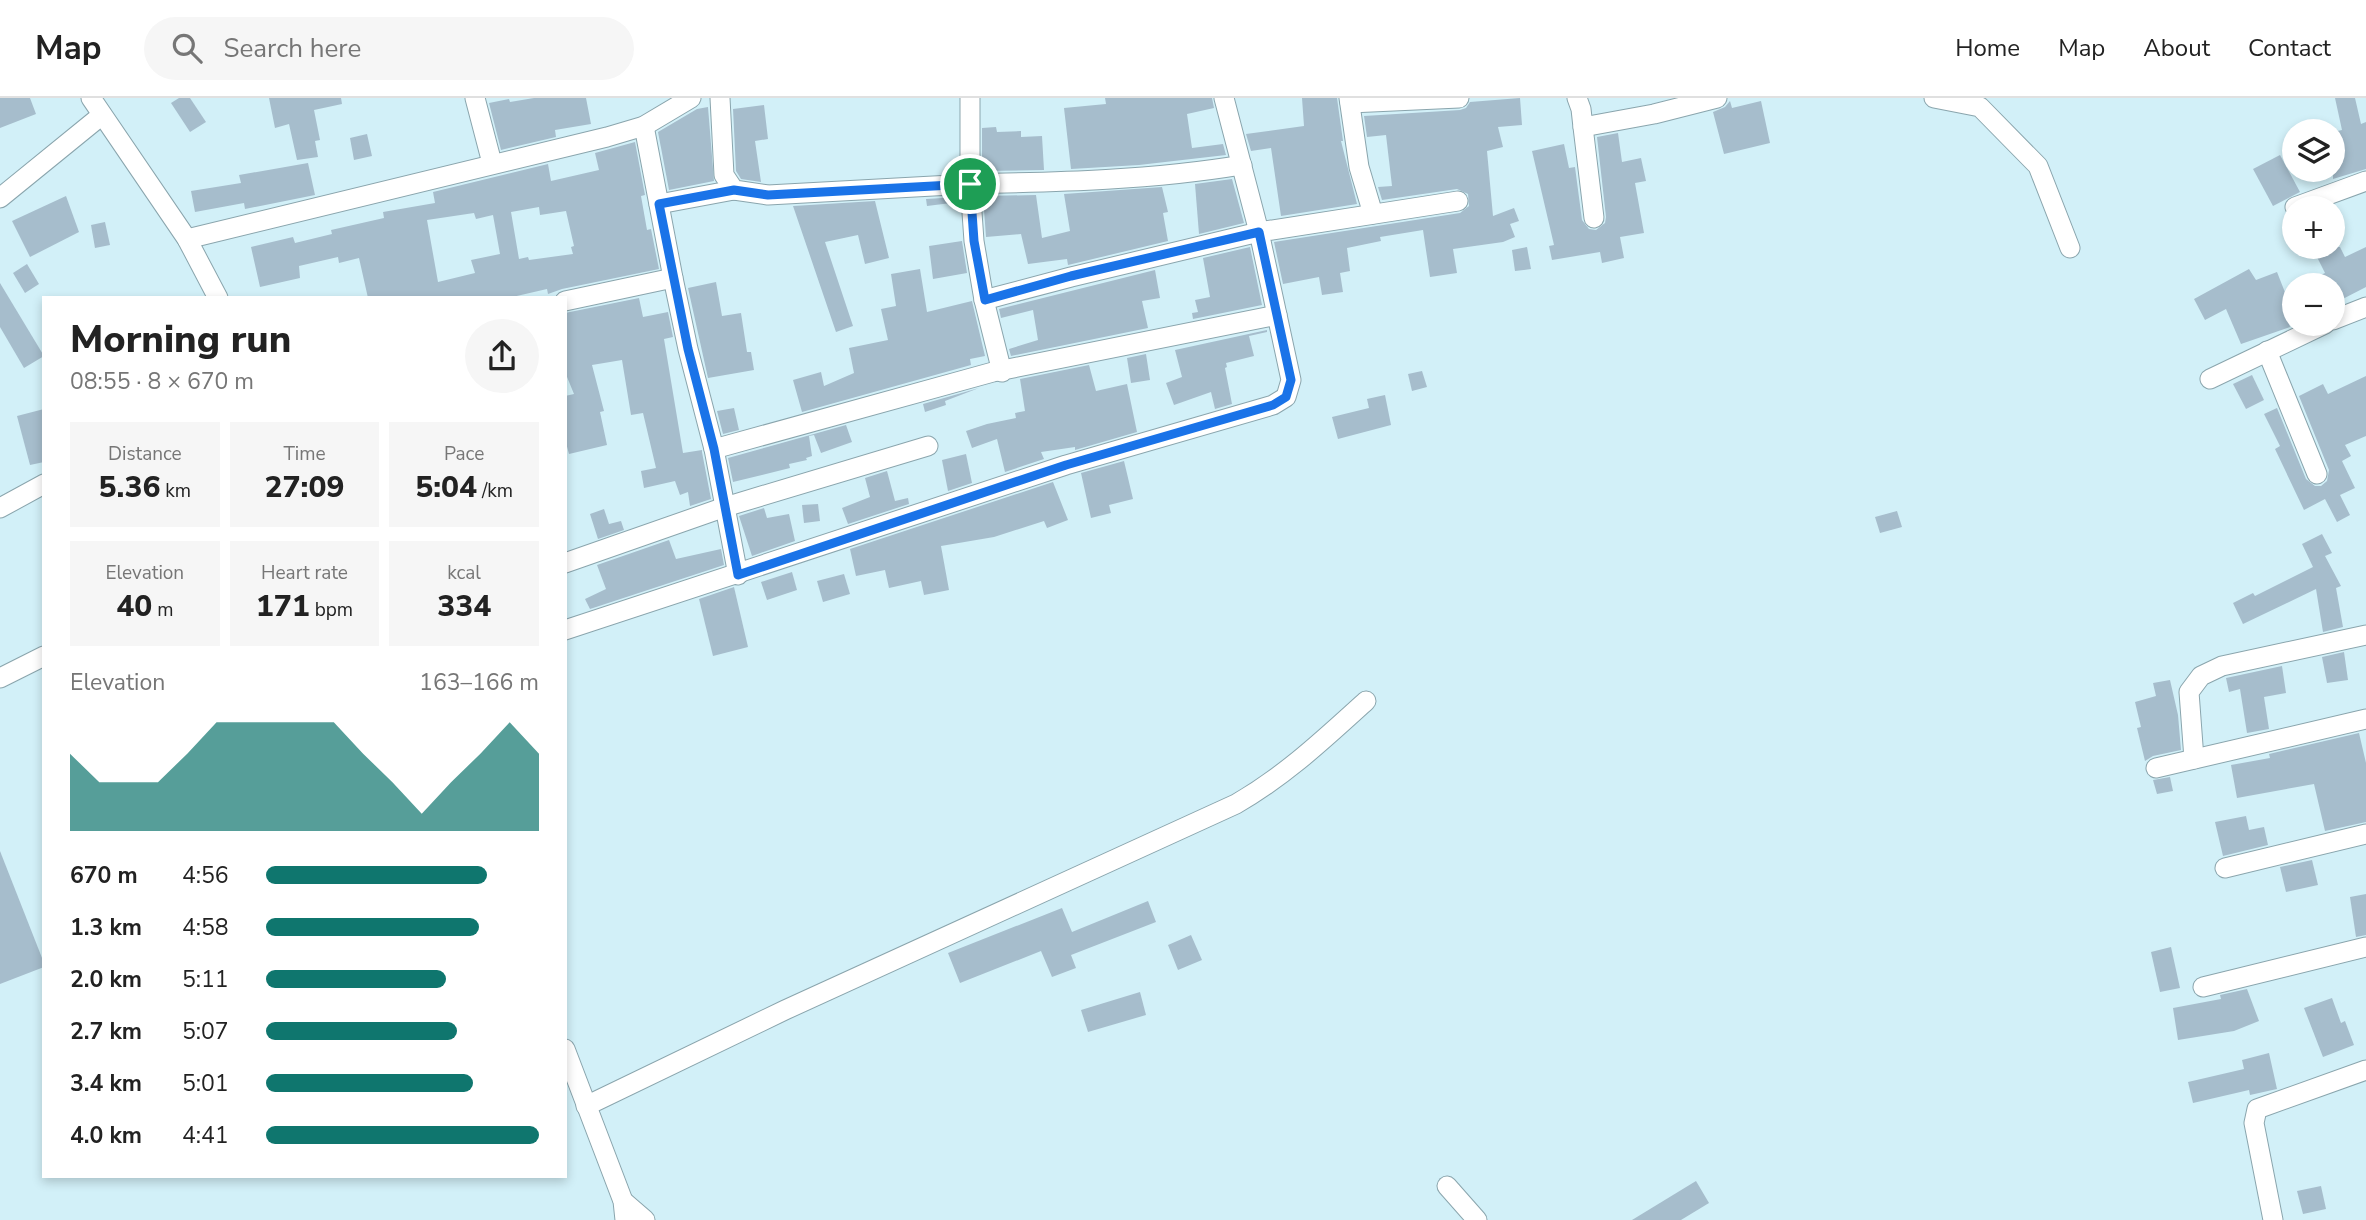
<!DOCTYPE html>
<meta charset="utf-8">
<style>
:root{--surface:#fff;--page:#f6f6f6;--text:#222;--muted:#767676;--line:#e0e0e0;--accent:#0f766e}
body{margin:0;font-family:"Nunito Sans",sans-serif;background:var(--page);color:var(--text);height:100vh;display:flex;flex-direction:column;font-size:26px;white-space:nowrap}
*{box-sizing:border-box;margin:0}
p{font-size:23px;color:var(--muted)}
.icon{flex:none;width:38px;height:38px;fill:none;stroke:currentColor;stroke-width:2;stroke-linecap:round;stroke-linejoin:round}
.map{position:relative;flex:1;overflow:hidden}
.drawer{position:absolute;left:42px;top:198px;width:525px;height:882px;display:flex;flex-direction:column;background:var(--surface);border-radius:0px;box-shadow:0 4px 10px #0003}
.drawer>*{flex:none}
.buttons{position:absolute;left:2282px;top:21px;display:grid;gap:14px}
.buttons a{display:grid;place-items:center;width:63px;height:63px;border-radius:50%;background:var(--surface);box-shadow:0 4px 10px #0003;font-size:35px}
.pin{position:absolute;display:grid;place-items:center;width:60px;height:60px;color:#fff;margin:-30px;border:4px solid #fff;border-radius:50%;box-shadow:0 2px 7px #0007}
.round{display:grid;place-items:center;flex:none;width:74px;height:74px;border-radius:37px;background:var(--page)}
.overview{display:flex;align-items:center;justify-content:space-between;height:119px;padding:0 28px}
h1{font-size:38px;font-weight:800;line-height:52px}
.figures{display:grid;grid-template-columns:repeat(3,1fr);gap:10px;height:119px;padding:7px 28px}
.figures div{display:grid;align-content:center;border-radius:0px;background:var(--page);text-align:center}
.figures b{font-size:30px;font-weight:800}
.figures small{font-size:19px;font-weight:400}
.figures p{font-size:19px}
.chart{height:196px;padding:14px 28px}
.chart p{display:flex;justify-content:space-between}
.chart svg{width:100%;height:126px;margin-top:7px;fill:var(--accent);opacity:.7}
ul{padding:0 28px;list-style:none;font-size:23px}
li{display:grid;grid-template-columns:112px 84px 1fr;align-items:center;height:52px}
li i{height:18px;border-radius:9px;background:var(--accent)}
header{display:flex;align-items:center;gap:42px;box-sizing:border-box;height:98px;padding:0 35px;background:var(--surface);border-bottom:2px solid var(--line)}
header strong{font-size:33px}
nav{display:flex;gap:38px;margin-inline-start:auto;font-size:24px}
.search{width:490px;height:63px;background:var(--page);display:flex;align-items:center;gap:18px;box-sizing:border-box;padding:0 24px;border-radius:38px;color:var(--muted);font-size:26px}
.map>svg:first-child{display:block}
.building{fill:#a6bdcc;fill-rule:evenodd}
.lines{fill:none;stroke-linecap:round;stroke-linejoin:round}
.minor-casing{stroke:#8aa5ad;stroke-width:21}
.minor{stroke:#fff;stroke-width:19}
.route-casing{stroke:#fff;stroke-width:14}
.route{stroke:#1a73e8;stroke-width:9}
</style>
<header>
<strong>Map</strong>
<div class="search"><svg class="icon" aria-label="search" viewBox="0 0 24 24"><circle cx="10" cy="10" r="6"/><path d="M15 15l6 6"/></svg>Search here</div>
<nav><a>Home</a><a>Map</a><a>About</a><a>Contact</a></nav>
</header>
<div class="map">
<svg width="2366" height="1122" viewBox="0 0 2366 1122">
<rect width="100%" height="100%" fill="#d2f0f8"/>
<g class="building">
<path d="M0,0H30L36,16L0,30Z"/>
<path d="M179,0H190L206,24L190,34L171,5Z"/>
<path d="M269,0H341L342,6L314,12L320,42L315,43L318,59L297,62L289,26L275,30Z"/>
<path d="M534,0H586L591,26L555,32L556,39L501,52L489,5L509,1L510,4Z"/>
<path d="M1105,0H1212L1214,10L1187,16L1192,50L1223,46L1226,57L1139,67L1071,71L1064,10L1106,6Z"/>
<path d="M1302,0H1337L1343,43H1341L1357,106L1281,118L1271,50L1251,53L1246,36L1304,28Z"/>
<path d="M1520,0L1522,27L1498,29L1503,49L1487,53L1493,118L1514,110L1519,123L1510,126L1515,139L1503,144L1453,151L1457,175L1430,179L1423,132L1380,139L1381,143L1347,150L1350,173L1340,175L1343,194L1322,197L1319,179L1283,186L1274,144L1460,115L1469,108L1468,96L1457,91L1382,102L1378,89L1392,88L1386,37L1367,39L1364,18L1460,12L1466,10L1470,4Z"/>
<path d="M2335,0H2355L2361,26L2366,24V71L2333,81V34L2342,32Z"/>
<path d="M1730,3L1732,10L1761,3L1770,45L1724,56L1713,14L1725,9Z"/>
<path d="M764,7L768,41L755,43L761,84L741,81L736,73L733,11Z"/>
<path d="M708,9L714,83L669,92L658,34L697,11Z"/>
<path d="M996,29L997,34L1021,33V39L1042,38L1044,72L982,73V30Z"/>
<path d="M1618,35L1622,64L1641,60L1646,83L1635,85L1644,135L1620,139L1624,160L1602,165L1600,154L1552,162L1549,148L1554,147L1532,53L1564,46L1569,70L1575,69L1582,122L1589,131L1596,132L1605,125L1606,119L1597,39Z"/>
<path d="M367,36L372,58L354,62L350,40Z"/>
<path d="M635,44L645,97L641,98L647,132L651,131L659,171L562,191L548,196L547,191L508,200H368L359,160L339,165L338,159L299,168L300,180L260,189L251,149L293,139L295,145L332,136L331,132L384,120L383,114L435,105L433,94L548,66L551,83L599,72L595,55ZM539,109L540,117L566,113L574,148L571,149L573,156L529,162L528,159L519,161L511,114ZM474,115L476,121L493,117L500,156L471,162L475,175L438,184L427,122Z"/>
<path d="M2280,57L2300,94L2273,108L2253,71Z"/>
<path d="M308,65L315,97L245,111L244,105L195,114L191,93L241,85L239,77Z"/>
<path d="M1232,81L1244,125L1199,136L1195,86Z"/>
<path d="M1162,89L1168,114L1163,115L1168,143L1068,167L1067,161L1028,166L1021,136L986,139L983,98L1036,97L1042,140L1070,133L1064,96Z"/>
<path d="M66,98L79,134L30,159L12,123Z"/>
<path d="M959,99V104L927,108L926,101Z"/>
<path d="M875,103L889,160L865,166L858,137L825,144L853,228L836,234L793,108Z"/>
<path d="M105,124L110,147L95,150L91,127Z"/>
<path d="M962,143L967,175L933,181L929,148Z"/>
<path d="M1250,149L1262,207L1193,221L1192,215L1198,214L1195,202L1210,199L1203,160Z"/>
<path d="M1527,149L1531,171L1515,173L1512,152Z"/>
<path d="M2312,149H2340L2345,159L2366,149V189L2333,206V187H2300L2325,175Z"/>
<path d="M27,166L39,186L25,195L13,175Z"/>
<path d="M920,171L927,214L972,203L985,258L970,261L971,267L802,314L793,282L821,274L824,288L854,275L849,250L888,242L881,211L896,208L891,176Z"/>
<path d="M2249,171L2256,182L2277,174L2290,207L2284,209L2290,229L2241,246L2226,211L2205,222L2194,201Z"/>
<path d="M1155,172L1160,200L1142,203L1148,230L1011,258L1009,251L1038,242L1033,212L1001,220L999,211Z"/>
<path d="M716,184L722,218L741,215L747,254H751L754,272L708,280L688,190Z"/>
<path d="M0,185L44,258L24,270L0,229Z"/>
<path d="M639,200L643,219L668,214L673,239L664,241L683,355L702,352V354L711,401L690,408L688,394L680,397L675,383L644,390L641,373L656,370L643,315L631,317L622,262L592,267L604,313L600,314L607,347L569,356L565,341V298L574,296L565,274V215Z"/>
<path d="M1267,232V234L1249,238L1254,258L1226,265L1227,269L1225,270L1232,306L1215,311L1211,294L1174,307L1166,285L1182,279L1175,252Z"/>
<path d="M1146,256L1150,282L1131,285L1127,260Z"/>
<path d="M1089,267L1096,293L1127,286L1137,334L1075,352V349L1041,354L1044,361L1005,374L997,341L972,350L966,333L987,326L1016,320L1015,315L1025,313L1020,281Z"/>
<path d="M1422,273L1427,289L1412,293L1408,276Z"/>
<path d="M2252,277L2264,302L2246,311L2233,286Z"/>
<path d="M2366,278V338L2345,347L2351,358L2342,363L2355,390L2340,397L2350,417L2337,424L2325,401L2304,412L2275,351L2280,348L2264,316L2277,310L2306,381L2315,388H2321L2327,383L2329,372L2299,298L2323,286L2328,296Z"/>
<path d="M979,290L945,303L946,307L925,314L923,306Z"/>
<path d="M1385,297L1391,327L1338,341L1332,319L1369,310L1367,301Z"/>
<path d="M734,310L739,332L723,336L717,313Z"/>
<path d="M44,311V364L30,367L17,318Z"/>
<path d="M846,327L852,344L821,355L814,337L809,338L812,358L806,360L807,362L789,366L790,370L733,384L728,360Z"/>
<path d="M966,356L972,385L948,393L942,362Z"/>
<path d="M1124,363L1133,401L1109,407L1111,415L1091,420L1081,375Z"/>
<path d="M887,373L895,403L908,400L909,406L848,426L842,410L870,399L865,380Z"/>
<path d="M1053,384L1068,422L1047,430L1044,423L994,439L941,448L949,492L924,497L921,483L889,490L885,472L856,478L850,451Z"/>
<path d="M818,406L820,423L804,425L802,407Z"/>
<path d="M764,410L767,420L789,416L795,443L752,458L739,418Z"/>
<path d="M604,411L609,426L621,423L624,432L598,441L590,416Z"/>
<path d="M1897,413L1902,429L1880,435L1875,419Z"/>
<path d="M2322,436L2332,455L2325,458L2341,488L2336,490L2343,529L2323,534L2316,491L2243,526L2233,505L2253,495L2255,498L2313,469L2302,446Z"/>
<path d="M669,442L676,461L721,451L724,467L590,511L585,501L606,491L597,467Z"/>
<path d="M792,474L797,492L767,502L761,484Z"/>
<path d="M844,476L850,496L823,504L817,483Z"/>
<path d="M734,489L748,549L713,558L699,501Z"/>
<path d="M2344,554L2348,582L2327,585L2322,559Z"/>
<path d="M2282,568L2286,595L2264,599L2269,631L2247,635L2240,591L2229,594L2226,580Z"/>
<path d="M2170,582L2178,617L2181,652L2153,658L2145,663L2137,630L2141,629L2135,604L2156,598L2153,585Z"/>
<path d="M2359,635L2366,665V724L2325,733L2314,686L2237,700L2231,667L2270,660L2269,656Z"/>
<path d="M2170,679L2173,693L2157,696L2153,682Z"/>
<path d="M2246,718L2249,732L2264,729L2268,747L2223,758L2215,724Z"/>
<path d="M0,753L44,865V869L0,886Z"/>
<path d="M2312,762L2318,787L2286,794L2280,769Z"/>
<path d="M2366,796V837L2356,839L2350,799Z"/>
<path d="M1148,803L1156,824L1071,857L1076,870L1052,879L1041,853L960,885L948,855L1062,810L1072,834Z"/>
<path d="M1191,837L1202,862L1178,872L1168,847Z"/>
<path d="M2171,849L2180,890L2160,894L2151,854Z"/>
<path d="M2247,891L2259,923L2234,933L2178,942L2173,910L2221,901L2220,897Z"/>
<path d="M1140,894L1146,917L1088,934L1081,912Z"/>
<path d="M2332,900L2341,925L2345,923L2354,947L2323,959L2304,910Z"/>
<path d="M2269,955L2277,991L2250,997L2249,992L2193,1005L2188,984L2244,971L2242,962Z"/>
<path d="M1696,1083L1709,1105L1681,1122H1632Z"/>
<path d="M2321,1088L2326,1111L2303,1116L2297,1093Z"/>
</g>
<g class="lines">
<defs>
<g id="minor">
<path d="M91,0L187,141L218,200"/>
<path d="M475,0L492,65"/>
<path d="M720,0L724,77L734,92L768,97L970,86V0"/>
<path d="M1224,0L1259,134L1277,217"/>
<path d="M1349,0L1359,69L1373,116"/>
<path d="M1577,0L1581,11L1583,29L1654,16L1717,0"/>
<path d="M1934,0L1980,9L2038,68L2070,150"/>
<path d="M1350,5L1459,0"/>
<path d="M644,28L673,180L688,251L714,351L738,477"/>
<path d="M1583,29L1594,120"/>
<path d="M0,100L102,17"/>
<path d="M659,106L734,92"/>
<path d="M2295,109L2366,83"/>
<path d="M187,141L607,39L644,28L691,0"/>
<path d="M984,202L1071,179L1259,134L1458,103"/>
<path d="M565,203L673,180"/>
<path d="M2333,222L2366,209"/>
<path d="M2267,253L2317,376"/>
<path d="M1002,274L984,202L974,143L970,86C1061,84 1152,82 1242,67"/>
<path d="M2210,281L2325,226"/>
<path d="M0,410L44,386"/>
<path d="M565,465L725,409L928,348"/>
<path d="M565,532L1066,367L1273,307L1286,299L1291,282L1277,217L993,274L714,351"/>
<path d="M0,580L44,558"/>
<path d="M2194,661L2189,594L2201,578L2222,568L2366,537"/>
<path d="M2156,670L2366,621"/>
<path d="M2225,770L2366,736"/>
<path d="M2203,889L2366,849"/>
<path d="M565,951L623,1103L625,1122"/>
<path d="M586,1008L785,912L1236,706C1286,677 1323,642 1366,603"/>
<path d="M1447,1088L1477,1122"/>
<path d="M623,1103L645,1122"/>
<path d="M2273,1122L2254,1025L2257,1011L2366,972"/>
</g>
</defs>
<use href="#minor" class="minor-casing"/>
<use href="#minor" class="minor"/>
</g>
<g class="lines">
<defs>
<path id="route" d="M970,86L974,143L985,202L1071,178L1259,134L1291,282L1286,299L1273,307L1066,367L738,477L714,351L688,251L659,106L734,92L768,97Z"/>
</defs>
<use href="#route" class="route-casing"/>
<use href="#route" class="route"/>
</g>
</svg>
<div class="buttons">
<a><svg class="icon" aria-label="layers" viewBox="0 0 24 24"><path d="M12 4l9 5-9 5-9-5zM3 14l9 5 9-5"/></svg></a>
<a>+</a>
<a>−</a>
</div>
<div class="pin" style="left:970px;top:86px;background:#1e9e55"><svg class="icon" aria-label="arrive" viewBox="0 0 24 24"><path d="M6 21V4h12l-3 4 3 4H6"/></svg></div>
<section class="drawer">
<div class="overview"><div><h1>Morning run</h1><p>08:55 · 8 × 670 m</p></div><a class="round"><svg class="icon" aria-label="share" viewBox="0 0 24 24"><path d="M12 15V3M7 8l5-5 5 5M5 13v7h14v-7"/></svg></a></div>
<div class="figures">
<div><p>Distance</p><b>5.36<small> km</small></b></div>
<div><p>Time</p><b>27:09</b></div>
<div><p>Pace</p><b>5:04<small> /km</small></b></div>
</div>
<div class="figures">
<div><p>Elevation</p><b>40<small> m</small></b></div>
<div><p>Heart rate</p><b>171<small> bpm</small></b></div>
<div><p>kcal</p><b>334</b></div>
</div>
<div class="chart"><p><span>Elevation</span>163–166 m</p>
<svg viewBox="0 0 160 44" preserveAspectRatio="none"><path d="M0 44V17L10 27L20 27L30 27L40 17L50 6L60 6L70 6L80 6L90 6L100 17L110 27L120 38L130 27L140 17L150 6L160 17V44z"/></svg>
</div>
<ul>
<li><b>670 m</b>4:56<i style="width:81%"></i></li>
<li><b>1.3 km</b>4:58<i style="width:78%"></i></li>
<li><b>2.0 km</b>5:11<i style="width:66%"></i></li>
<li><b>2.7 km</b>5:07<i style="width:70%"></i></li>
<li><b>3.4 km</b>5:01<i style="width:76%"></i></li>
<li><b>4.0 km</b>4:41<i style="width:100%"></i></li>
</ul>
</section>
</div>
